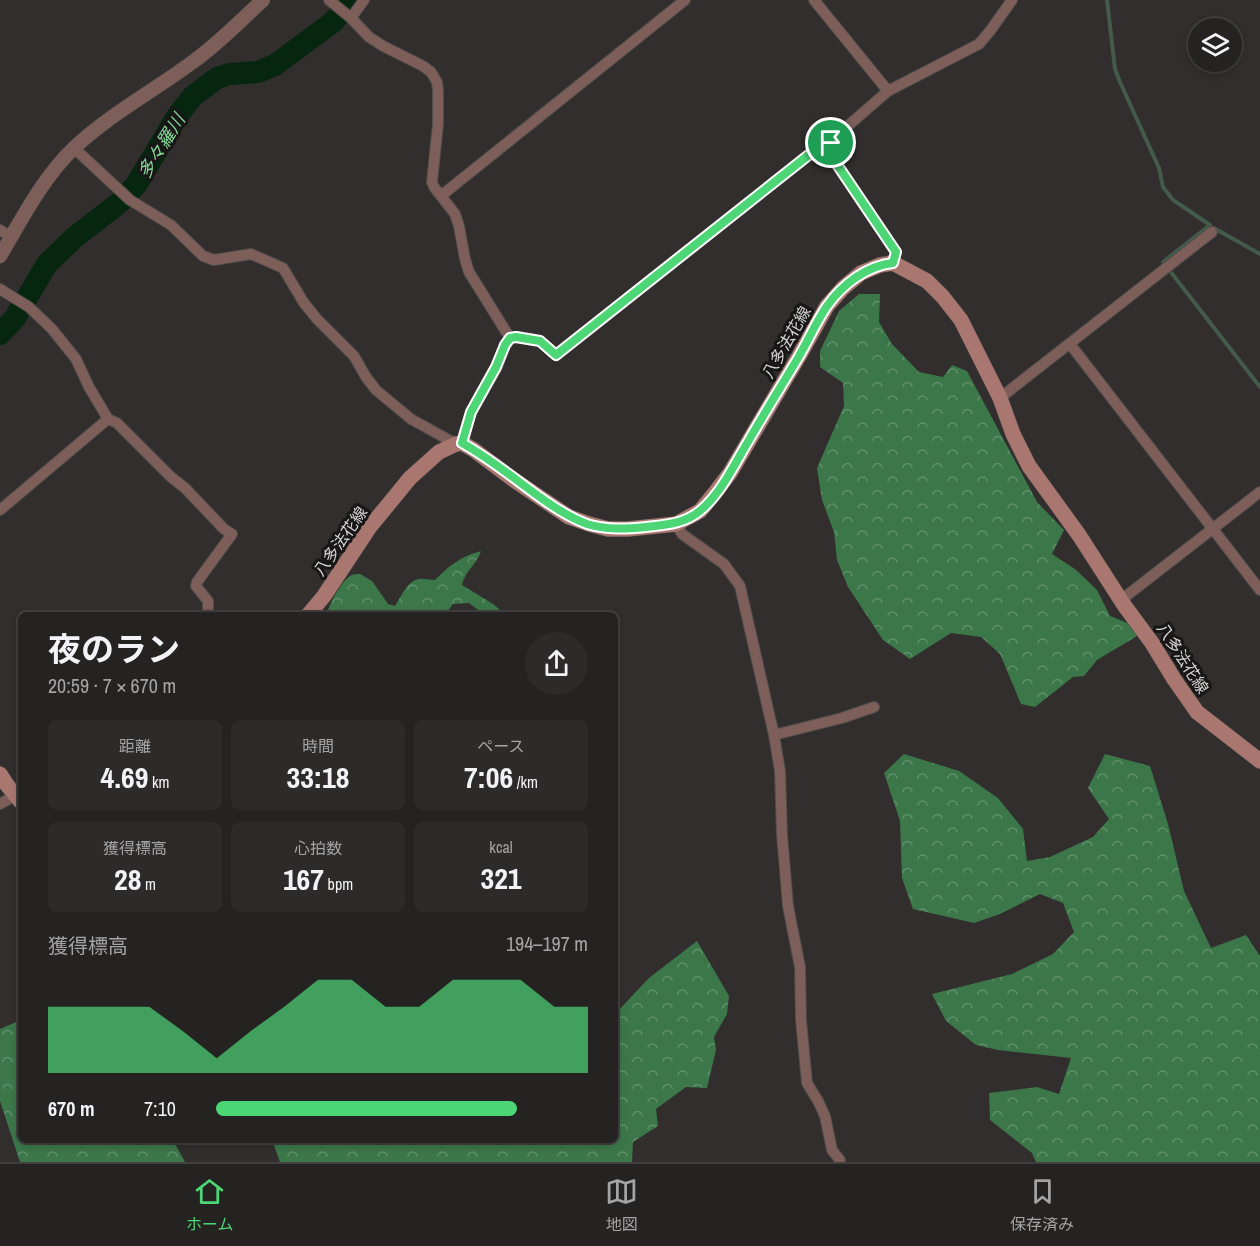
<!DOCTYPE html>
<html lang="ja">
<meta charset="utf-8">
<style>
:root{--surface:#252222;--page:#2d2a2a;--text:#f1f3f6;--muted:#a3a4a5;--line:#423f40;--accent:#4dd676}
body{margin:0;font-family:"Archivo Narrow","Noto Sans JP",sans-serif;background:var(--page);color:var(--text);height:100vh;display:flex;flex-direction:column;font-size:22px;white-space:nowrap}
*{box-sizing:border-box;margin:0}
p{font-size:20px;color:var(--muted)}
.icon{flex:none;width:33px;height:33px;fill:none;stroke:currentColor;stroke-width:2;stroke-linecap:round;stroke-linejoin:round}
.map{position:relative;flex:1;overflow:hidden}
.panel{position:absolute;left:18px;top:612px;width:600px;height:531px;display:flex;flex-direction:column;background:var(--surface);border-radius:9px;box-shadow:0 3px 9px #0003,0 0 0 2px var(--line)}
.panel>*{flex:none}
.buttons{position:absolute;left:1188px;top:18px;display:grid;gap:12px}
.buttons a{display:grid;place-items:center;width:54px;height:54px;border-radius:50%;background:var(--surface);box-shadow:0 3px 9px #0003,0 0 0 2px var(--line);font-size:30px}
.pin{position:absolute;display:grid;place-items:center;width:51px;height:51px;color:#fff;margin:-26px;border:3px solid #fff;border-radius:50%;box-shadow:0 2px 6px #0007}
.round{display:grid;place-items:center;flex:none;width:63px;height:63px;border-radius:32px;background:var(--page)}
.overview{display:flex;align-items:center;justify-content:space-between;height:102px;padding:0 30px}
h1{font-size:33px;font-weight:700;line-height:45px}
.figures{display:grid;grid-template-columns:repeat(3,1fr);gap:9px;height:102px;padding:6px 30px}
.figures div{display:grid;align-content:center;border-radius:9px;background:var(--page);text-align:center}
.figures b{font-size:30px;font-weight:700}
.figures small{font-size:16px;font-weight:400}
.figures p{font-size:16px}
.chart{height:168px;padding:12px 30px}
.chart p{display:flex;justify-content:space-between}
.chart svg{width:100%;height:108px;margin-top:6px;fill:var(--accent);opacity:.7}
ul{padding:0 30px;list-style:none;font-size:20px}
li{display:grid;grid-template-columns:96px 72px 1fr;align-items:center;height:45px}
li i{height:15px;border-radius:8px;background:var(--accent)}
.tab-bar{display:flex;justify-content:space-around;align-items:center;height:84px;border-top:2px solid var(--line);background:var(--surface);font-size:16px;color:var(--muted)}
.tab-bar a{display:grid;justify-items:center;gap:3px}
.tab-bar .active{color:var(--accent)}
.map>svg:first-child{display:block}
.forest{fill:url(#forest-crowns)}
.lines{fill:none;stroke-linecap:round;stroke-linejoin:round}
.stream{stroke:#445a4b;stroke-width:4}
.river{stroke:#062610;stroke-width:22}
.minor-casing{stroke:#4f4c4b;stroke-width:12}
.tertiary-casing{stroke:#4f4c4b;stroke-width:15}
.secondary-casing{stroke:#4f4c4b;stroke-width:16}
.minor{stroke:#7d5e58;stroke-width:10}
.tertiary{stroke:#7d5e58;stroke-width:14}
.secondary{stroke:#a9776f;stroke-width:15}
.route-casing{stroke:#fff;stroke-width:12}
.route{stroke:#4dd676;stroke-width:8}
.labels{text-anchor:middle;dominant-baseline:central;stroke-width:6;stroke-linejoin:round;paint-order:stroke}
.street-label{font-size:16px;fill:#d6d4d4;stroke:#181616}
.water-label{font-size:18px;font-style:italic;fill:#85da98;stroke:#181616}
</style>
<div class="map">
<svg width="1260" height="1162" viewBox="0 0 1260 1162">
<defs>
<pattern id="forest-crowns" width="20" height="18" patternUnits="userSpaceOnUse" patternTransform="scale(1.5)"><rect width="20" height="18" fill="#3c774a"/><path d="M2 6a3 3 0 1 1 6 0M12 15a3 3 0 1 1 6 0" fill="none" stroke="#61906c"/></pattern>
</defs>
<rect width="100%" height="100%" fill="#312e2d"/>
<g class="forest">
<path d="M859,294H880L879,322L892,344L919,372L943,377L952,365L967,371L1037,502L1064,530L1052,554L1075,569L1097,590L1110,616L1130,624L1137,636L1097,660L1084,676L1073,677L1035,707L1021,704L1000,654L981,637L951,633L910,659L883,640L848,587L837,560L834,532L822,500L817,468L844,406L843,383L820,367V351L839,311Z"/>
<path d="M481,551C476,566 466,569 462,585L493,604L506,615H485L469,603L453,604L445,615H327C328,605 342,581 350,576C353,574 357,574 360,574L372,581L388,604L395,606C401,597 407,581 419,579C424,578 430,580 435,580C450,565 460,557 481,551Z"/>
<path d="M904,754L959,771L998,798L1023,829L1027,861L1050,857L1093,837L1109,819L1088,788L1105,754L1150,766L1168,824L1184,891L1211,948L1246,935L1260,956V1162H1036L1032,1153L990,1120L989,1093L1037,1087L1059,1094L1071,1058L998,1050L976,1045L946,1021L932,994L1012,974L1053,954L1074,932L1063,903L1040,894L1000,914L974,923L913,909L902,878L900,821L884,773Z"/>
<path d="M697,941L729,996L727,1014L714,1037L716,1050L707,1088L686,1087L656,1109L658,1126L633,1142L632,1162H280L272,1140H615V1014L649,978Z"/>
<path d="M21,1020V1140H173L185,1162H20L0,1101V1029Z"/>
</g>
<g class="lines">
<g class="stream">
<path d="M1107,0L1115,69L1120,82L1159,168L1163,187L1173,200L1210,225L1163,262L1260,387"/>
<path d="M1214,228L1260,254"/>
</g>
<path class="river" d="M0,334L15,318L47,264L75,237L119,203L136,185L178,115L193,96L217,78L230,74L258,72L275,65L333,22L351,0"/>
<defs>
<g id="minor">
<path d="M329,0L351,18L369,37L383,46L423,66L431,72L437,82L438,91V124L432,182L434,187L455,214L459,226L465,259L469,272L510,338"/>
<path d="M814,0L888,91"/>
<path d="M351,18L364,0"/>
<path d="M74,148L130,200L171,225L203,256L214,260L251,254L283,268L304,303L317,319L354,356L366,377L376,390L411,419L456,444"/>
<path d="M442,195L685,0"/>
<path d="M0,230L11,237"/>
<path d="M893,263L896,252L834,160L831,143L842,131L888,91L979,44L990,31L1012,0"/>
<path d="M0,289L29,307L52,329L76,359L89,387L108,419L0,510"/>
<path d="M1070,344L1260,590"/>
<path d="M1000,398L1212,232"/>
<path d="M108,419L117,423L171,477L185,488L224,529L232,534L197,582L196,586L208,601V615"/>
<path d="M462,443L471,412L497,367L505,345L510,338L516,337L540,341L556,355L820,146L831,143"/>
<path d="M676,524L682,534L724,564L740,586L774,735L780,771L782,835L788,906L800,967L801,1020L807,1083L818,1101L825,1116L832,1150L840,1160"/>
<path d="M1121,600L1260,492"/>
<path d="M774,735L842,718L874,707"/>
<path d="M0,804L16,795"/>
</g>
<path id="tertiary" d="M0,256C22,219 43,177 75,147C112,113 155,90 194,61C219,43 240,21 263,0"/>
<g id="secondary">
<path d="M308,615L324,596L369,528L410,478L439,452L456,444L462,443L474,450L514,480L569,517L589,524L608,529H628L676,524L700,511L714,494L730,473L799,356L827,306L843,288L861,273L880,265L893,263L927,281L943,297L961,320L1000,398L1013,434L1029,466L1079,535L1124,605L1152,643L1174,679L1197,712L1260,761"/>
<path d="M0,774L7,785L21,802"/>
</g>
</defs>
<use href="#minor" class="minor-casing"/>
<use href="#tertiary" class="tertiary-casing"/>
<use href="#secondary" class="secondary-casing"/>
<use href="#minor" class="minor"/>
<use href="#tertiary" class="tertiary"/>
<use href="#secondary" class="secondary"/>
</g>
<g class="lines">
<defs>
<path id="route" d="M831,143L834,160L896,252L893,263C866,266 843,284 827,306C816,322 808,341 798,358C782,385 765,412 749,440C735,463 722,492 701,510C685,524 665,525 646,527C625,529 607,530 587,524C571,518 558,510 544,500C517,481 491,459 462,443L471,412L496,367L505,345L510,338L516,337L540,341L556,355L820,146Z"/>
</defs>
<use href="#route" class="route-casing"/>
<use href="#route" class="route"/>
</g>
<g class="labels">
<g class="street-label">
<text transform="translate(786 342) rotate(-60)">八多法花線</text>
<text transform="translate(340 541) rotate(-55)">八多法花線</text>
<text transform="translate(1183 658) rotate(57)">八多法花線</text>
</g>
<g class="water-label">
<text transform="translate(161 146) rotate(-58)">多々羅川</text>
</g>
</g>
</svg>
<div class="buttons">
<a><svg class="icon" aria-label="layers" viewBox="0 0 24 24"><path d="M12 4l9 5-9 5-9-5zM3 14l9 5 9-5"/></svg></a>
</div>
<div class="pin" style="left:831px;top:143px;background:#1e9e55"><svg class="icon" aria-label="arrive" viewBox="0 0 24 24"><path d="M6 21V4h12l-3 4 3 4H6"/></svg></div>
<section class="panel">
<div class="overview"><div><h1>夜のラン</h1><p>20:59 · 7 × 670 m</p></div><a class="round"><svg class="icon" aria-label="share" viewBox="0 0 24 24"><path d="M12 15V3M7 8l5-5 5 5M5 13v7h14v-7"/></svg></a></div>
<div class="figures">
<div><p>距離</p><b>4.69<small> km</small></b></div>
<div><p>時間</p><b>33:18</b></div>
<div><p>ペース</p><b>7:06<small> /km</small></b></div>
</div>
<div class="figures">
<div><p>獲得標高</p><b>28<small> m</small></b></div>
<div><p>心拍数</p><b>167<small> bpm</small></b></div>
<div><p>kcal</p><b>321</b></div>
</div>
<div class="chart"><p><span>獲得標高</span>194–197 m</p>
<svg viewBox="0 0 160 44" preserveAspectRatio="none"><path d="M0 44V17L10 17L20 17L30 17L40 27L50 38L60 27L70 17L80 6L90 6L100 17L110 17L120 6L130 6L140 6L150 17L160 17V44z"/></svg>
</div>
<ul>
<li><b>670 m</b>7:10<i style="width:81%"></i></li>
</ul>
</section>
</div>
<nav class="tab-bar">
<a class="active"><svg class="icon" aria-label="home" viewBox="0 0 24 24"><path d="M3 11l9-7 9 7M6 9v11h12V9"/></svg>ホーム</a>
<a><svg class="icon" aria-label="map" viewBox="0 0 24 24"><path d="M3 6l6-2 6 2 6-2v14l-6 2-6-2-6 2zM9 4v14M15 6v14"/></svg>地図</a>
<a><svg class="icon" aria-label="saved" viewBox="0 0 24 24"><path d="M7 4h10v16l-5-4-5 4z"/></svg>保存済み</a>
</nav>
